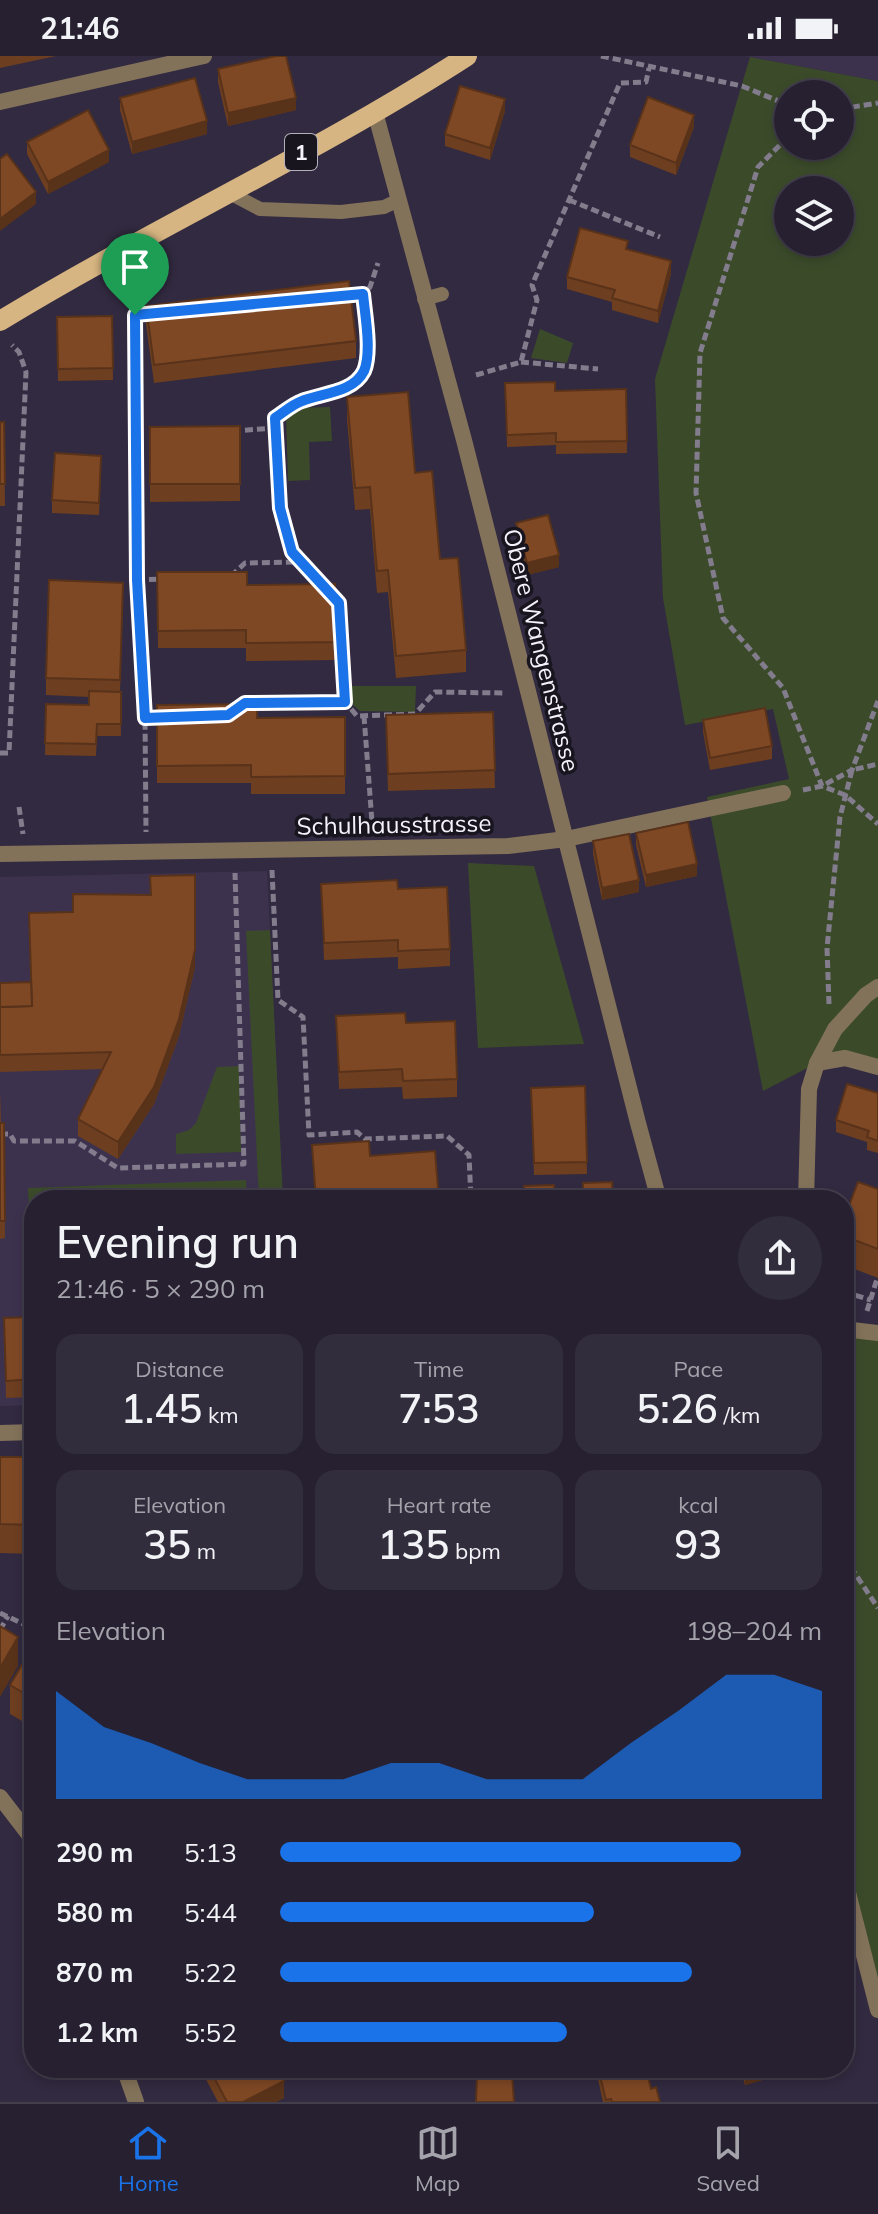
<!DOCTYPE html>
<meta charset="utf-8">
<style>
:root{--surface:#262030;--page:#322d3c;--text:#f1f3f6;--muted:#a4a3ab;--line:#423e4c;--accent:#1a73e8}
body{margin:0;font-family:Mulish,sans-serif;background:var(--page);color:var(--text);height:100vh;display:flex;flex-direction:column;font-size:30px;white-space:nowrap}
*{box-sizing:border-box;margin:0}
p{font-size:26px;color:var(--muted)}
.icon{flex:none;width:44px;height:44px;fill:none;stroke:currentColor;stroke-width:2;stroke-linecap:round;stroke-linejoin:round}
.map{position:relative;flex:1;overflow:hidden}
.side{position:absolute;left:24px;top:1134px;width:830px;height:888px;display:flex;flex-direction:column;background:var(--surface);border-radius:32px;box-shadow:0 4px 12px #0003,0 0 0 2px var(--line)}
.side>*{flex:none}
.controls{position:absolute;left:774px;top:24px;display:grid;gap:16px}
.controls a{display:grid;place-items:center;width:80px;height:80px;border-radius:50%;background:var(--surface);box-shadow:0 4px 12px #0003,0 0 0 2px var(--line);font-size:40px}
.pin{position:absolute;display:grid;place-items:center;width:68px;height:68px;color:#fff;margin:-82px -34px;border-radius:50% 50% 50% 0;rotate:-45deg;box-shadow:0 0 8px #0007}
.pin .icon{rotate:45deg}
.round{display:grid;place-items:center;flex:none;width:84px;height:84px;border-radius:42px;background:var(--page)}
.head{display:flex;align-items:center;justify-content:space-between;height:136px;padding:0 32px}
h1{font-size:44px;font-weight:600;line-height:60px}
.metrics{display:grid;grid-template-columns:repeat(3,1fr);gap:12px;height:136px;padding:8px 32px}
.metrics div{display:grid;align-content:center;border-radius:20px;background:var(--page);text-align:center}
.metrics b{font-size:40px;font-weight:600}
.metrics small{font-size:22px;font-weight:400}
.metrics p{font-size:22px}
.chart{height:224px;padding:16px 32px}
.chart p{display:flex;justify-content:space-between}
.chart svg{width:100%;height:144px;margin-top:8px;fill:var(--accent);opacity:.7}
ul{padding:0 32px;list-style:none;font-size:26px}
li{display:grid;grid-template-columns:128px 96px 1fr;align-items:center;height:60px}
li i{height:20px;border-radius:10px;background:var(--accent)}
.status{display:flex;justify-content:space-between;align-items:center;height:56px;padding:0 40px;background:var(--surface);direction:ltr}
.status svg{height:22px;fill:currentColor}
.tab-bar{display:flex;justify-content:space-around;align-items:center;height:112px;border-top:2px solid var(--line);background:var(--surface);font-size:22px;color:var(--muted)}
.tab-bar a{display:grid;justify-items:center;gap:4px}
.tab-bar .active{color:var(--accent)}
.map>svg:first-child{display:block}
.built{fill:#3d324e}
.green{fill:#3b4b2a;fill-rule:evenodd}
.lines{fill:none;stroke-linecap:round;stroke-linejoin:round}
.path{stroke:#827c8d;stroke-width:5;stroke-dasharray:8 4;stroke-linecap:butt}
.service{stroke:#83725a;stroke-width:14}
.minor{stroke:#83725a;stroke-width:16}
.tertiary{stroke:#83725a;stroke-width:16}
.primary{stroke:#d7b582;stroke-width:20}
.wall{fill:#6d3e20}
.shaded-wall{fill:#59321a}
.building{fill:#7f4825;stroke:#59321a;stroke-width:2}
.route-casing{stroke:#fff;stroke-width:16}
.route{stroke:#1a73e8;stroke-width:10}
.labels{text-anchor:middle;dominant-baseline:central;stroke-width:7;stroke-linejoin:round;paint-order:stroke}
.shield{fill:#19151f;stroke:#b4b0ba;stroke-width:2}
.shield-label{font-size:22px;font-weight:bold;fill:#f6f2fd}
.street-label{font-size:24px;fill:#f6f2fd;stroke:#19151f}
</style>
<div class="status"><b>21:46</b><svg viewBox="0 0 49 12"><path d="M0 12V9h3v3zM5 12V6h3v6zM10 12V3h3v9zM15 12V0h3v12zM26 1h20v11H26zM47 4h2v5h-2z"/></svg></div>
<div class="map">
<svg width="878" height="2046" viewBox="0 0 878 2046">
<rect width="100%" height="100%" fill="#322a40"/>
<g class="built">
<path d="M744,0H878V25L750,1Z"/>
<path d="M267,815L283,1144H34V1349L0,1350V821Z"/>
</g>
<g class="green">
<path d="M750,1L878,25V1011L817,1007L763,1035L707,741L789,723L773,653L685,669L663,542L655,323ZM788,38H840V90H788ZM788,134H840V186H788Z"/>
<path d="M540,273L573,287L567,307L531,302Z"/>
<path d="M330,351L332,385L309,386L310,424L288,425L286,359L293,352Z"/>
<path d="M351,630H416L415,656L360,655L351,647Z"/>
<path d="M468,807L534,810L584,988L478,992Z"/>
<path d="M270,874L283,1144H259L246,875Z"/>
<path d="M239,1010L241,1096L176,1098V1078L189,1074L196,1067L217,1011Z"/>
<path d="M246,1124L247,1144H34V1272L28,1132Z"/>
<path d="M844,1273L878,1277V1954L844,1821Z"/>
</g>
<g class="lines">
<g class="path">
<path d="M601,0L742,30L788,49"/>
<path d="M840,53L878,47"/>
<path d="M788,81L758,111L700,297L696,437L723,562L783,632L822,730L845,739L878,768"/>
<path d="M569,144L660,181"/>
<path d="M135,222L137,524L145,662L146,776"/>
<path d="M344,240L363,238"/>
<path d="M521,306L598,313"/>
<path d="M476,319L521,306L537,244L532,229L620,27L646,26L649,12"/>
<path d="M233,375L276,372"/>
<path d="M231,520L245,507L300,506"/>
<path d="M137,524L162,523"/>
<path d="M325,531L292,496L280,452L275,362C284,356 293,348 302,345C322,337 353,337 364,314C372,296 365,259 363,238L370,231L378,207"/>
<path d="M331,539L339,547L345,646L357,660L415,658L435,636L504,637"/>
<path d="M239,651L245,647L345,646"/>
<path d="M364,660L372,766"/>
<path d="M0,697H9L26,316L19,296L12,289"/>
<path d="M803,734L822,730L852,714L878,645"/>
<path d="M19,751L23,778"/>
<path d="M272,814L278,944L303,961L309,1079L357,1076L365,1083L447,1080L469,1099L471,1144"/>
<path d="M829,948L827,892L840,761L852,714L878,708"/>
<path d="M0,1078H10L14,1085H75L118,1112L244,1108L235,817"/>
<path d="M844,1236L871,1244"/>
<path d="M867,1255L877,1223"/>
<path d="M844,1501L878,1552"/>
<path d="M0,1557L34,1573"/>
<path d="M0,1574L8,1560"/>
</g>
<g class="service">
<path d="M228,136L260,153L341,156L384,151L399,144"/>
<path d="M424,243L442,238"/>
</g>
<g class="minor">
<path d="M0,46L204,0"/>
<path d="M0,798L508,790L566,783L783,737"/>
<path d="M817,1007L845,1002L878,1011"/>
<path d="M806,1144L809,1033L817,1007L835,973L866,939L878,931"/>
<path d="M844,1273L878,1277"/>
<path d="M0,1377L34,1376"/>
<path d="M0,1741L34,1785"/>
<path d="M124,2012L136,2046"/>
</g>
<g class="tertiary">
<path d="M375,56L464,384L638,1067L659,1144"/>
<path d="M844,1821L878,1954"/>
</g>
<path class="primary" d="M0,265C153,172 317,97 467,0"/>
</g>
<g class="wall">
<path d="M0,0H56L0,12Z"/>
<path d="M218,13L296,54L228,70L218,26Z"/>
<path d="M120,42L207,78L132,98L120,54Z"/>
<path d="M505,55L490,104L445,90V78Z"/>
<path d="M694,71L676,119L630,101V89Z"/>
<path d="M27,86L109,106L48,138L27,98Z"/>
<path d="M628,193L671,218L658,267L612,254V246L567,233V221Z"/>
<path d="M146,250L356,285V302L154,327L146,268Z"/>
<path d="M112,260L113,324L58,325L57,261Z"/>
<path d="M505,327L555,335L626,333L627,397L556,398V389L507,391Z"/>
<path d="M347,341L415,417L466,594V616L396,622L388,536L377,537L370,453L355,454L347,364Z"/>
<path d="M0,366H4L5,450H0Z"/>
<path d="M240,370V445L150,446V371Z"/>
<path d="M101,413L99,459L52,457V444Z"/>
<path d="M516,467L559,511L527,519L516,479Z"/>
<path d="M157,516L247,529L335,528L336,604L246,605V592H158Z"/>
<path d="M123,544L120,636L121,680H97L96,700L45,699L46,648L89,649V641L46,639V622Z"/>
<path d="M157,649L257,662L345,661V738H251V727H157Z"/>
<path d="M493,656L495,732L388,735L386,677Z"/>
<path d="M703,664L772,690V703L710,714L703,676Z"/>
<path d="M636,777L697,820L646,831L636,789Z"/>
<path d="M593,785L639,836L602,844L593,798Z"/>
<path d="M150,820L195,911L179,980L154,1048L118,1103L78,1080V1063L102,1013L0,1016V927L31,926L73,856V838L150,839Z"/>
<path d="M321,828L398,833L450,893V910L398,913V901L324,904Z"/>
<path d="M336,960L406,967L457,1023V1041L403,1043L402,1031L339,1033Z"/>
<path d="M585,1030L587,1118L534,1119L531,1032Z"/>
<path d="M0,1035L1,1067H4L5,1182L0,1183Z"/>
<path d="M878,1037V1097L867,1094V1086L836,1076V1064Z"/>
<path d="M312,1089L370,1100L439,1144H315Z"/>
<path d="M878,1133V1222L844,1209V1163Z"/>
<path d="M34,1261V1341L6,1342L4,1262Z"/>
<path d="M0,1401H34V1498L0,1497Z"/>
<path d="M34,1599V1672L10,1658V1629Z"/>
<path d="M200,2012H277L284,2042L276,2046H218Z"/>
<path d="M590,2012H646L651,2033L660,2046H603L598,2023L593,2024Z"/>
<path d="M740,2012H797V2014L745,2029Z"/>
</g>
<g class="shaded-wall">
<path d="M296,42V54L228,70V57Z"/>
<path d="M505,43V55L490,104V92Z"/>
<path d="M694,59V71L676,119V107Z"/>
<path d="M207,65V78L132,98V86Z"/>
<path d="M109,94V106L48,138V126Z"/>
<path d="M36,136V148L0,175V163Z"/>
<path d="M671,205V218L658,267V255Z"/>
<path d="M559,499V511L527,519V507Z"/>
<path d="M697,808V820L646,831V819Z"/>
<path d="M195,819V911L179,980L154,1048L118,1103V1086Z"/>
<path d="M639,824V836L602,844V832Z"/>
<path d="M18,1581V1610L0,1641V1612Z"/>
<path d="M593,2012H598V2023L593,2024Z"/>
<path d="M745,2012H797V2014L745,2029Z"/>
<path d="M284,2025V2042L276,2046H243Z"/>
</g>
<g class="building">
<path d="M276,0H286L296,42L228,57L218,13Z"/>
<path d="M195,22L207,65L132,86L120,42Z"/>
<path d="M460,30L505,43L490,92L445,78Z"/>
<path d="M648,41L694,59L676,107L630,89Z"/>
<path d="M88,54L109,94L48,126L27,86Z"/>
<path d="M7,98L36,136L0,163V103Z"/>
<path d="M580,172L628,185L626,193L671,205L658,255L612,242L615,234L567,221Z"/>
<path d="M349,225L356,285L154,309L146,250Z"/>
<path d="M112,260L113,312L58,313L57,261Z"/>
<path d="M555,326V335L626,333L627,385L556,386V377L507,379L505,327Z"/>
<path d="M408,336L415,417L432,415L440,503L458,502L466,594L396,600L388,514L377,515L370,431L355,432L347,341Z"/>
<path d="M0,366H4L5,428H0Z"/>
<path d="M240,370V428H150V371Z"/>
<path d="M55,397L101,400L99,447L52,444Z"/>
<path d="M548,459L559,499L527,507L516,467Z"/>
<path d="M157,516H247V529L335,528L336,586L246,587V574L158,575Z"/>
<path d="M49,524L123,527L120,624L46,622Z"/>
<path d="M89,635L121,636V668H97L96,688L45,687L46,648L89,649Z"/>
<path d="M257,648V662L345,661V720L251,721V709L157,710V649Z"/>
<path d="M765,652L772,690L710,702L703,664Z"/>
<path d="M493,656L495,714L388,718L386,659Z"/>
<path d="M688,766L697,808L646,819L636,777Z"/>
<path d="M629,778L639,824L602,832L593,785Z"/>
<path d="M195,819V894L179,963L154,1031L118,1086L78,1063L111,996L0,999V951L32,950L29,857L73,856V838L151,839L150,820Z"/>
<path d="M397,824L398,833L447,831L450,893L398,895V884L324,887L321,828Z"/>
<path d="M31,926L32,950L0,951V927Z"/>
<path d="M405,957L406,967L455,965L457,1023L403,1025L402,1013L339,1016L336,960Z"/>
<path d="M847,1028L878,1037V1085L867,1081L869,1075L836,1064Z"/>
<path d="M585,1030L587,1106L534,1107L531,1032Z"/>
<path d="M0,1067H4L5,1165H0Z"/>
<path d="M369,1085L370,1100L435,1095L439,1144H371V1143L316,1144L312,1089Z"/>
<path d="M612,1126L613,1144H583V1127Z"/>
<path d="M858,1126L878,1133V1193L844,1180V1163Z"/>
<path d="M554,1129V1144H525L524,1130Z"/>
<path d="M34,1261V1323L6,1325L4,1262Z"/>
<path d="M0,1401H34V1469L0,1468Z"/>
<path d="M0,1570L18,1581L0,1612Z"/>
<path d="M29,1597L34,1599V1643L10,1629Z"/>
<path d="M209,2012H277L284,2025L243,2046H227Z"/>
<path d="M598,2012H646L651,2033L656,2031L660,2046H612L611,2043L606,2044Z"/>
<path d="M512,2018L514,2046H476L477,2020Z"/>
</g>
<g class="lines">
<defs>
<path id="route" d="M363,238C365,259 372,296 364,315C353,337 322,337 302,345C293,348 284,356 275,362L280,452L292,496L339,547L345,646L245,647L228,659L145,662L137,524L135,259Z"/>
</defs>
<use href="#route" class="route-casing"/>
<use href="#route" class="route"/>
</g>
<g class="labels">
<rect class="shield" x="285" y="78" width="32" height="36" rx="6"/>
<g class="shield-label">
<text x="301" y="96">1</text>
</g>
<g class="street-label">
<text transform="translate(542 594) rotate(76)">Obere Wangenstrasse</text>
<text transform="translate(394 768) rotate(-1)">Schulhausstrasse</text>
</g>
</g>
</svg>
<div class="controls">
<a><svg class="icon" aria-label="locate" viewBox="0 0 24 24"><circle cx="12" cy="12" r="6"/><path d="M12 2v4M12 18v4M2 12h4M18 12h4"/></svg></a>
<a><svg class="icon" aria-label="layers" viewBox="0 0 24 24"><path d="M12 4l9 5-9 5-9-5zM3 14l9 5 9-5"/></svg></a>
</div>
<div class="pin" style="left:135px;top:259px;background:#1e9e55"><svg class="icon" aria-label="arrive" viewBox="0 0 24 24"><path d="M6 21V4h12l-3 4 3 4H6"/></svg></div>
<section class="side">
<div class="head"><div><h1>Evening run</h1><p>21:46 · 5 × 290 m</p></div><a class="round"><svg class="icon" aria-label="share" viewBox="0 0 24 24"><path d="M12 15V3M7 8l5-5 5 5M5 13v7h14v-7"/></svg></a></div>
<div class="metrics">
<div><p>Distance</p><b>1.45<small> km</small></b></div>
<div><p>Time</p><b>7:53</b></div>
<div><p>Pace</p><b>5:26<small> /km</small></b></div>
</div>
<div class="metrics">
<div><p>Elevation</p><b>35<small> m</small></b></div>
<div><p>Heart rate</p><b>135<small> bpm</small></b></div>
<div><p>kcal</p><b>93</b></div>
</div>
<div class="chart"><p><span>Elevation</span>198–204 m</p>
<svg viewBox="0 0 160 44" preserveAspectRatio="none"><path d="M0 44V11L10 22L20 27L30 33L40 38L50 38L60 38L70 33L80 33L90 38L100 38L110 38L120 27L130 17L140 6L150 6L160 11V44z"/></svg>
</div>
<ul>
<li><b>290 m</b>5:13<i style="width:85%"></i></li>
<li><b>580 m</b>5:44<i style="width:58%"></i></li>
<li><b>870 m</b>5:22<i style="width:76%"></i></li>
<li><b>1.2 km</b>5:52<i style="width:53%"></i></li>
</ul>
</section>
</div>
<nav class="tab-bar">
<a class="active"><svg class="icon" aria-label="home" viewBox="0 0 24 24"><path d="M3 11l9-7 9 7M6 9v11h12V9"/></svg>Home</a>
<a><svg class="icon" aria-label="map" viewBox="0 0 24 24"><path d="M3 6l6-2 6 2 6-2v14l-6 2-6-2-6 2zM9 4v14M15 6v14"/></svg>Map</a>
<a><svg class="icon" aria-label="saved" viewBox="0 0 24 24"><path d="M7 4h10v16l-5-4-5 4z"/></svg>Saved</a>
</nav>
